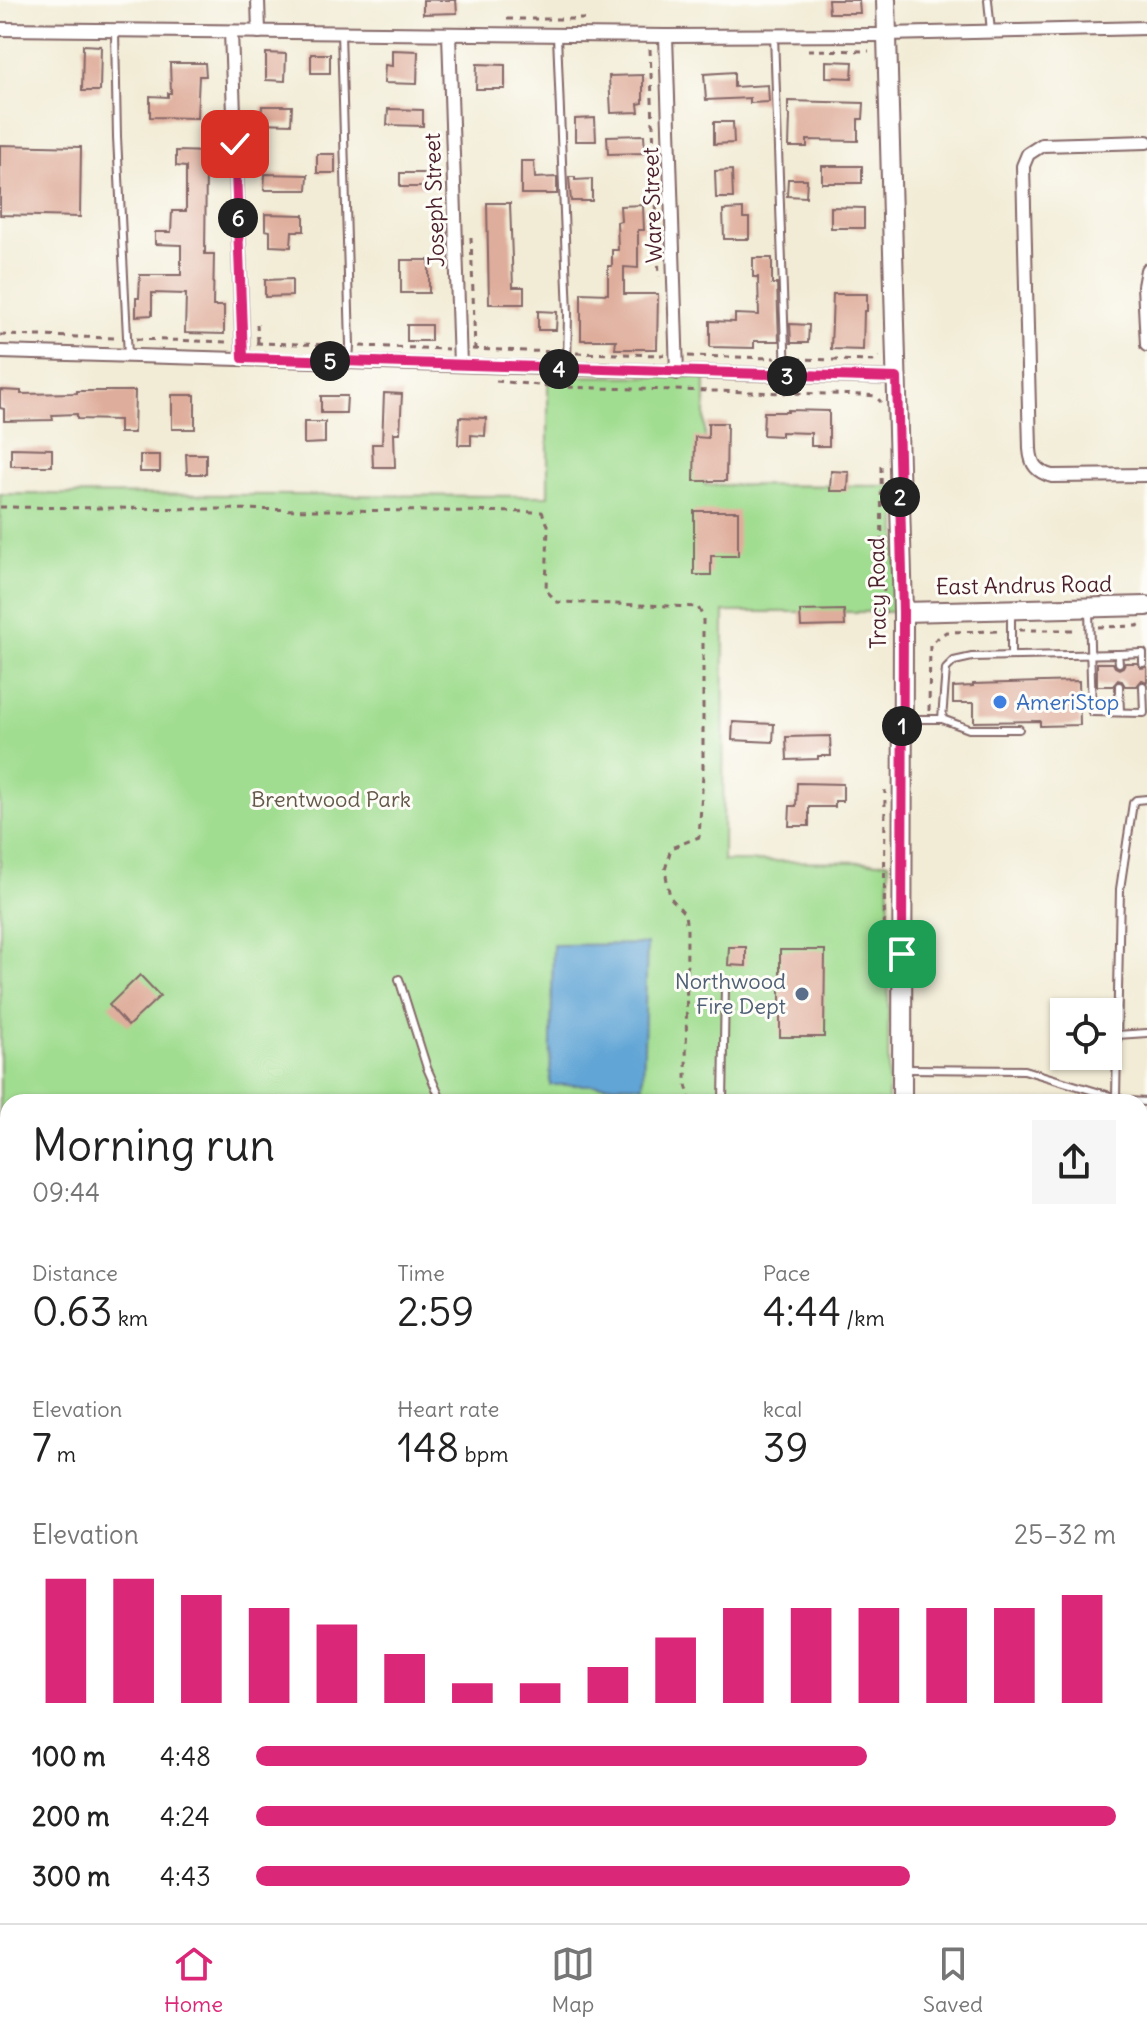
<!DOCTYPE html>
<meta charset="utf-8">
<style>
:root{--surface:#fff;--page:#f6f6f6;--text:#222;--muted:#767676;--line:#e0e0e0;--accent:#db2777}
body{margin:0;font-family:Delius,sans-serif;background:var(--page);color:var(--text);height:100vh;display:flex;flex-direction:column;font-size:30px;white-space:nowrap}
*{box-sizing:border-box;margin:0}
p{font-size:26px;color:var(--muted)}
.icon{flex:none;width:44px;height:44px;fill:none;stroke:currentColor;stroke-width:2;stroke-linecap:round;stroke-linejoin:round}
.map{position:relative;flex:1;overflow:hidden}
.sheet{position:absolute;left:0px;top:1094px;width:1148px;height:830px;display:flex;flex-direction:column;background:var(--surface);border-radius:24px 24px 0 0;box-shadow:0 2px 6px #0004}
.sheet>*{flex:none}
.fabs{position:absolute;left:1050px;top:998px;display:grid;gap:16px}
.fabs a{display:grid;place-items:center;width:72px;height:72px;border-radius:0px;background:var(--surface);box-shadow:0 2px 6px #0004;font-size:40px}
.pin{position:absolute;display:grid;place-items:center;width:68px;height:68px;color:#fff;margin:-34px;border-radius:16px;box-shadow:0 4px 12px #0006}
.km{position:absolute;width:40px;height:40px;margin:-20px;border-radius:50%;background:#222;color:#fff;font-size:22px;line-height:40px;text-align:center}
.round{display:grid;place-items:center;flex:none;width:84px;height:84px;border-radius:0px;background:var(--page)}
.summary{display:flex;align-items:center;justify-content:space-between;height:136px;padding:0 32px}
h1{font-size:44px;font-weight:600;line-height:60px}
.figures{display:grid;grid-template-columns:repeat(3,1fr);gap:12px;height:136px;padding:8px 32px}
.figures div{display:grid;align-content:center}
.figures b{font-size:40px;font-weight:600}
.figures small{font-size:22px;font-weight:400}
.figures p{font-size:22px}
.chart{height:224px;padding:16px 32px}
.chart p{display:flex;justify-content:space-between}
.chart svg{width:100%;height:144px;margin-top:8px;stroke:var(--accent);stroke-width:6}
ul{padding:0 32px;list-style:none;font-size:26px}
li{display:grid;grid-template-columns:128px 96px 1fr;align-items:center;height:60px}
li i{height:20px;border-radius:10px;background:var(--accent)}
.menu{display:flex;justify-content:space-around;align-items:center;height:112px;border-top:2px solid var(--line);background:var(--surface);font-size:22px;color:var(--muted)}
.menu a{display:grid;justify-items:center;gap:4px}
.menu .active{color:var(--accent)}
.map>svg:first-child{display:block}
.industrial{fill:#cfc0ba}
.green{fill:#a1dd91;stroke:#767e5e;stroke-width:2}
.water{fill:#61a5d6;stroke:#566280;stroke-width:2}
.building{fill:#dfad9b}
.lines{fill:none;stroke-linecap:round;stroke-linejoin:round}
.lane-casing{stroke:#856767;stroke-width:10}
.street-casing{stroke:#856767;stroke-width:16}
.secondary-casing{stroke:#856767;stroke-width:22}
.path{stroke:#856767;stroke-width:3;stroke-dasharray:6 6;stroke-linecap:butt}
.lane{stroke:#fff;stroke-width:6}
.street{stroke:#fff;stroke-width:12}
.secondary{stroke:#fff;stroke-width:18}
.route-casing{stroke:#fff;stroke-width:16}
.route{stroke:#db2777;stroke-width:10}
.shop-dot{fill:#3f7fe0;stroke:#fdfcf7;stroke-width:3}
.service-dot{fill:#5c6f8a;stroke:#fdfcf7;stroke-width:3}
.labels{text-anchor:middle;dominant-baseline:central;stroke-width:6;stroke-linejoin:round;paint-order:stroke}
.street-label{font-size:22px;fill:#4a1f2b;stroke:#fdfcf7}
.shop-label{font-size:22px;fill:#366cbe;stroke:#fdfcf7;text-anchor:start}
.park-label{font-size:22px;fill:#64584a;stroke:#fdfcf7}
.service-label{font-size:22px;fill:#4e5e75;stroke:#fdfcf7;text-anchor:end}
</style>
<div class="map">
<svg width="1147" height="1923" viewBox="0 0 1147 1923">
<rect width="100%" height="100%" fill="#fdfcf7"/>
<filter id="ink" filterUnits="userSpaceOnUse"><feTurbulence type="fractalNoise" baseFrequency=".0125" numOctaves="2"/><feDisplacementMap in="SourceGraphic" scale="16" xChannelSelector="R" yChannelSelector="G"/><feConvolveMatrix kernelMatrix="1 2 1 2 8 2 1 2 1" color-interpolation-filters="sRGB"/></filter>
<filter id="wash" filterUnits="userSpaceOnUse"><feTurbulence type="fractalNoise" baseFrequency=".006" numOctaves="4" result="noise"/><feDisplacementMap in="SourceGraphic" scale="32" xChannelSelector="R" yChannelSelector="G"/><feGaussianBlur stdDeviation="1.8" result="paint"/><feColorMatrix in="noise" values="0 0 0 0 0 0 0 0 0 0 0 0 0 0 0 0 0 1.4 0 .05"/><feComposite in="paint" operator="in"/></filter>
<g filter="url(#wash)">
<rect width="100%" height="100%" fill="#f2ecd6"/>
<path class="industrial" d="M1140,1280H1147V1923H916V1916H1140Z"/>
<path class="green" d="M548,376L705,377V485L897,486V612H724L723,861L889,862L888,1102H8V1273H0V494L548,496Z"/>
<path class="water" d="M647,944L643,1085H550L553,945Z"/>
<g id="blocks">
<g class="building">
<path d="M423,0H456L457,13L423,14Z"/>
<path d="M828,0H859L860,13H829Z"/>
<path d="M83,45L101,46L100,91H82Z"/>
<path d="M392,50L418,51L417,84L384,83L385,65L392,66Z"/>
<path d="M266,53L286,54L285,81L266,80Z"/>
<rect x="311" y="54" width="19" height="19"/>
<path d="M826,61L853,62L852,78L826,77Z"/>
<path d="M170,63H205L206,76H199L197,118L150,117V96L168,97V93H171Z"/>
<path d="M477,64L505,65V89H476Z"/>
<path d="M734,72V87L768,85L769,102L750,103V98L706,100L704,74Z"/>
<path d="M643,75V103L638,104L639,112L611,113L609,76Z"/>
<path d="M788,101L864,103L863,119H858V141L807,140V147H789L790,115L788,114Z"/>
<path d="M262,106H292L291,124L261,123Z"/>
<path d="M388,109L423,110V126L387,125Z"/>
<path d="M595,118L596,141H575V119Z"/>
<path d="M714,122H733L734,143L714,144Z"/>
<path d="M644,135L645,153L608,154L607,136Z"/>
<path d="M0,145L81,147L80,217L0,215Z"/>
<path d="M176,151L211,152V167H206L205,254H214L213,306H224V334L185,333L186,294L152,293V315L136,316V298H139L140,275H181V245L155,244V232H171L172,211H186V167L176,166Z"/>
<rect x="317" y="154" width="18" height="19"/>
<path d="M521,161H534L535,178L557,177V194H521Z"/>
<rect x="822" y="166" width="40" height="17"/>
<path d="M732,170L733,198H716L715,171Z"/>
<rect x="400" y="173" width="31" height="14"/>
<path d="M265,174L308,175L307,190H264Z"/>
<path d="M569,177H575V180L592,179V201H571Z"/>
<path d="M788,179H807L806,197L787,196Z"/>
<path d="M487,203H510L513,287H524V304H489Z"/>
<path d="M643,205L644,230H638V268L624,267V294H658L657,349H615L616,340H581V293L608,294V266H612V250H618L617,222L621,221L620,206Z"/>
<path d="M831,207L864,208V228H831Z"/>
<path d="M743,209V218H749V239H724L723,210Z"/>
<path d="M265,214L304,215V231H292L291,247L270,246V231L265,230Z"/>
<path d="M753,258H772V284H777L779,341H754V348L710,347V321L735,322V314L759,315L758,277H753Z"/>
<rect x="401" y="260" width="28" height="33"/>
<path d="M292,279V296L265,297V280Z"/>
<path d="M833,294H867V311H864L863,350L831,349Z"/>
<path d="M538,311L557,312L556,330H538Z"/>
<path d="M790,324L809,325L808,343H791Z"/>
<rect x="407" y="325" width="24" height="16"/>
<path d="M0,390L21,391V394L77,393V391H135L134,433H119V420L77,419V414L52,415L53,420L4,421V409L0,408Z"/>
<path d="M384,393L402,394L400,433H394L395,467H373L372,444H382Z"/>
<rect x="172" y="395" width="23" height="34"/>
<path d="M321,396H347L346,413H321Z"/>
<path d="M788,410L829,411V446H811V433L781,432V436L763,435L764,412H788Z"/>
<path d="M459,417L486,418L485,436L471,435V445H458Z"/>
<path d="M304,422H325V443L304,444Z"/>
<path d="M708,423H727L726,481H694L695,437L708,438Z"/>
<path d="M11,448L52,449V466H11Z"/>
<path d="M186,454H206V474H187Z"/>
<rect x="140" y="455" width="20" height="17"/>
<path d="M831,471L849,472L848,491H830Z"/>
<path d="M694,511H738V556H711V575H694Z"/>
<path d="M844,610L845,626L801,627L800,611Z"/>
<path d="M1097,663H1113L1115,667L1119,669L1123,667L1125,663H1137L1141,668L1147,667V682L1142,680L1137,686H1125L1122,681L1118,680L1113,686H1097Z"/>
<path d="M1079,681L1080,725L1040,726V721L974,722V703H953V687L973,686V684Z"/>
<path d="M733,722L774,724L773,742L732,740Z"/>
<path d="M830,736L831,756H818V759L787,760L786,737Z"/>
<path d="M797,783L843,784V801H835V807H809V826H789L790,806H796Z"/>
<path d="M729,947H746V966L728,965Z"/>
<path d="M780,950H825L824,1037H780Z"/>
<path d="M140,975L160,996L128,1026L109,1005Z"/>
</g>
</g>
</g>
<g filter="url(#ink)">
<use href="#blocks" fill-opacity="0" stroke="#856767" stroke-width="2"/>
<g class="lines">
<defs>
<g id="lane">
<path d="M988,0L991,32"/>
<path d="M115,31L117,137L128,356"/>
<path d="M341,32L350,345L349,362"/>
<path d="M557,35L568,314L567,369"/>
<path d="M774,35L786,376"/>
<path d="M1089,611L1092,712L1144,713L1143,686"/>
<path d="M1118,654L1143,653V663"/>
<path d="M1011,656V612"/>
<path d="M1119,686L1120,712"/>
<path d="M906,719H942L946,669L954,661L972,657L1118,654L1119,663"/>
<path d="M942,719L969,729H1019"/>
<path d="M399,979L427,1068L442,1102"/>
<path d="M1117,1035L1147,1033"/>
<path d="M905,1069L1024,1070L1127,1101L1147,1102"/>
<path d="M1116,1098L1120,889L1133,803L1136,800L1147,799"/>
<path d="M723,1102L725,986"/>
<path d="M1140,1526H1147"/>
<path d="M1140,1828H1147"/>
<path d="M565,1923L567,1916"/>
<path d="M831,1923V1916"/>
<path d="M953,1923V1916"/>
</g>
<g id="street">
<path d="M258,0L259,32"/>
<path d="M0,29L666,36L886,35"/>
<path d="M231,32L243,358"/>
<path d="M449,34L460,365"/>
<path d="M886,34L1147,28"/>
<path d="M666,36L677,373"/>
<path d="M1147,142L1042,145L1028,154L1023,166L1030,449C1031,465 1037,472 1052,476L1147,475"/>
<path d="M1147,270L1144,286L1147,345"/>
<path d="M0,352L897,378"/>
<path d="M0,1374H8"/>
<path d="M0,1575H8"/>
<path d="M0,1788L8,1798"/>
<path d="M17,1916V1923"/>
<path d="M226,1916V1923"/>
<path d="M435,1923V1916"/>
</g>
<g id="secondary">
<path d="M886,0L903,612L902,1102"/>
<path d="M903,612L1147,606"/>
<path d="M900,1923V1916"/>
</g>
</defs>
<use href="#lane" class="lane-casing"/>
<use href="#street" class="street-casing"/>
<use href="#secondary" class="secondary-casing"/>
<g class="path">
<path d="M507,19H584"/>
<path d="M650,49L659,277"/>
<path d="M808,50L869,51"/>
<path d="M471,237L475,349"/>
<path d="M257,324L258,343"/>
<path d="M0,335L116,338"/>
<path d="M136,339L228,342"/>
<path d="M256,343L340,345"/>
<path d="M360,346L448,349"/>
<path d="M472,349L556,352"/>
<path d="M576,353L664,355"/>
<path d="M688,356L776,358"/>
<path d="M796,359L873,361L879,357"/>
<path d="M496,381L560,387L866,395L875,396L881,402"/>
<path d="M881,466L882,556L885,614"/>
<path d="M0,507L542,512L548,525L546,590L557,602L698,607L703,617V774L699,837L671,848L665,870L670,897L685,914L687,930L686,1085L691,1102"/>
<path d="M1098,627L1137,626L1142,624"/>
<path d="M1019,630H1079"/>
<path d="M929,711L930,644L946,632L1000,631"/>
<path d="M884,974L885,790"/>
<path d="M0,1249H8"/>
<path d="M0,1355H8"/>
<path d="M0,1392H8"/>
<path d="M0,1557H8"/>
<path d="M0,1593L8,1594"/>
<path d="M0,1765L8,1771"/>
<path d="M35,1916V1923"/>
<path d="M207,1916V1923"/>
<path d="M244,1916V1923"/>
<path d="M416,1916V1923"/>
<path d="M453,1923V1916"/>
<path d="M871,1923V1916"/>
</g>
<use href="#lane" class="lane"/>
<use href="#street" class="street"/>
<use href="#secondary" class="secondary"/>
</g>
</g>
<g class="lines" filter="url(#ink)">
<defs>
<path id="route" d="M235,144L243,358L897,378L903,612L902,954"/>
</defs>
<use href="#route" class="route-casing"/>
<use href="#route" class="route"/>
</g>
<circle class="shop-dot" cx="1000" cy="702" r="8"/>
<circle class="service-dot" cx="802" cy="994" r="8"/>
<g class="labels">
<g class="street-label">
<text transform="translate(434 200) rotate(-92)">Joseph Street</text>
<text transform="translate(652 205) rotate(-92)">Ware Street</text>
<text transform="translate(1024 585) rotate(-1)">East Andrus Road</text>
<text transform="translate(877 593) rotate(-91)">Tracy Road</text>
</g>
<g class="shop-label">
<text x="1016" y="702">AmeriStop</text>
</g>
<g class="park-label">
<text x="331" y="799">Brentwood Park</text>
</g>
<g class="service-label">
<text x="786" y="981">Northwood<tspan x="786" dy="25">Fire Dept</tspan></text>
</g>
</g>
</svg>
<div class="fabs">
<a><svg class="icon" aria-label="locate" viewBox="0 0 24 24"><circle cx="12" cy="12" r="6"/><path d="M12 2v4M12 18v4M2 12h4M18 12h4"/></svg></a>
</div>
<div class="pin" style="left:902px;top:954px;background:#1e9e55"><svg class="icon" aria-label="arrive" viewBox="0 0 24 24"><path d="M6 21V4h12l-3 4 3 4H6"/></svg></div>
<div class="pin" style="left:235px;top:144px;background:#d93025"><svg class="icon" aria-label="check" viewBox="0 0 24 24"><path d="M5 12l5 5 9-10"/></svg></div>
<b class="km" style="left:902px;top:726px">1</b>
<b class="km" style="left:900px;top:497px">2</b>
<b class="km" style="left:787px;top:376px">3</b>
<b class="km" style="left:559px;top:369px">4</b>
<b class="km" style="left:330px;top:361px">5</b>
<b class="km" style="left:238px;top:218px">6</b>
<section class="sheet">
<div class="summary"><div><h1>Morning run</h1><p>09:44</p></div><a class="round"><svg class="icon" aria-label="share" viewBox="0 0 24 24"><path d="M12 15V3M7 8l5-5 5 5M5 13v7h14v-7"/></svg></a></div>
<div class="figures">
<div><p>Distance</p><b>0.63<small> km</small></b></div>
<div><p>Time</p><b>2:59</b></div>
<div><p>Pace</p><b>4:44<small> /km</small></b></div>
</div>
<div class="figures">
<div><p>Elevation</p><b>7<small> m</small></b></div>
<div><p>Heart rate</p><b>148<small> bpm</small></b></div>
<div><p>kcal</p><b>39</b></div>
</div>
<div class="chart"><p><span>Elevation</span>25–32 m</p>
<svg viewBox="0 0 160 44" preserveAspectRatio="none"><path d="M5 44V6M15 44V6M25 44V11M35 44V15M45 44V20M55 44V29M65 44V38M75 44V38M85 44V33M95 44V24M105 44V15M115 44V15M125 44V15M135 44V15M145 44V15M155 44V11"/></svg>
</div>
<ul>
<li><b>100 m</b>4:48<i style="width:71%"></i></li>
<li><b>200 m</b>4:24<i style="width:100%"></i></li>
<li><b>300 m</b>4:43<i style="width:76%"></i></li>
</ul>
</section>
</div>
<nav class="menu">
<a class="active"><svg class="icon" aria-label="home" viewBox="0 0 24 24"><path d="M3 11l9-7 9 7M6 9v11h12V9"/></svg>Home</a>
<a><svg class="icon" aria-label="map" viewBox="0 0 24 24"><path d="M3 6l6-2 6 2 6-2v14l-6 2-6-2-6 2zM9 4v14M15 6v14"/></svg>Map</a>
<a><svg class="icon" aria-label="saved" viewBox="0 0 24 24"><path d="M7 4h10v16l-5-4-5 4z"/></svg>Saved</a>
</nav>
